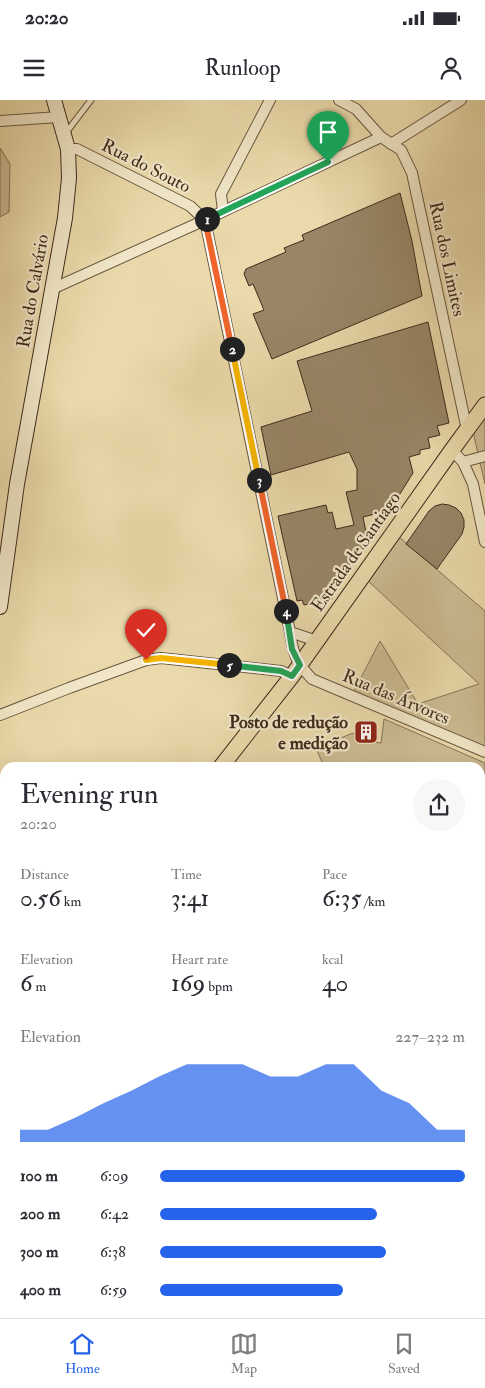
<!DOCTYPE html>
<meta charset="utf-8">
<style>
:root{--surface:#fff;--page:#f7f7f7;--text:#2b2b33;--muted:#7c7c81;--line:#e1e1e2;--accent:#2563eb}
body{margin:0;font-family:"IM FELL Double Pica",serif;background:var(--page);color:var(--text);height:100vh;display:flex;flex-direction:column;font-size:19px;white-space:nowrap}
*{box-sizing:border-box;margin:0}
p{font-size:16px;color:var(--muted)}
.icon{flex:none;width:28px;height:28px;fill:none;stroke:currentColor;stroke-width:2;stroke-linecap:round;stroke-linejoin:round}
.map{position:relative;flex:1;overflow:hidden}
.details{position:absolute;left:0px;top:662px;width:485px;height:556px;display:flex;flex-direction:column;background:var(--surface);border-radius:15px 15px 0 0;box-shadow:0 5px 20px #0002}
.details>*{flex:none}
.pin{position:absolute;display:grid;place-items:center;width:42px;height:42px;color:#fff;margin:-51px -21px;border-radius:50% 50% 50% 0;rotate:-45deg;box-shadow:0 0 5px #0007}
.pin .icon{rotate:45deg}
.km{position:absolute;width:25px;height:25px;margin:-12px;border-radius:50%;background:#222;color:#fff;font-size:14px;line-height:25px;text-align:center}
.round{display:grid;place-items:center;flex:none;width:52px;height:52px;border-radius:26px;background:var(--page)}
.head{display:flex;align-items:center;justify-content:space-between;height:85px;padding:0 20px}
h1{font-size:28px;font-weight:600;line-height:38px}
.stats{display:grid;grid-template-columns:repeat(3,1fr);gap:8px;height:85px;padding:5px 20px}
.stats div{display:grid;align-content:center}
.stats b{font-size:25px;font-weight:600}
.stats small{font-size:14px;font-weight:400}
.stats p{font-size:14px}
.chart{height:140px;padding:10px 20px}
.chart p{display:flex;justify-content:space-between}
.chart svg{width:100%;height:90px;margin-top:5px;fill:var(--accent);opacity:.7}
ul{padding:0 20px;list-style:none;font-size:16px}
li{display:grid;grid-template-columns:80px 60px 1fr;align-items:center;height:38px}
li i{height:12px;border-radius:6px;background:var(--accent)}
.status{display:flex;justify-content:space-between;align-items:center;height:35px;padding:0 25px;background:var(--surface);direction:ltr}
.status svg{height:14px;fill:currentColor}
header{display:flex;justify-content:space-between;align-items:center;height:65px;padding:0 20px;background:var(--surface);font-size:22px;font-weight:600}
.dock{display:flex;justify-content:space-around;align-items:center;height:70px;border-top:1px solid var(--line);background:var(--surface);font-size:14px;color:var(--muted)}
.dock a{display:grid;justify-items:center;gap:2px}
.dock .selected{color:var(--accent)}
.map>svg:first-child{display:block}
.green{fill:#cdbc93;stroke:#867458}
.building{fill:#988667;stroke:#3f2b1d}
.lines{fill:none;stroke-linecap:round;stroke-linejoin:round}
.lane-casing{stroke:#6a5740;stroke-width:7}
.street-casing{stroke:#6a5740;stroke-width:12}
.secondary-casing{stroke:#3f2b1d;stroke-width:16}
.primary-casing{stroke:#3f2b1d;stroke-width:17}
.path{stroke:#3f2b1d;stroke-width:2;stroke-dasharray:1 2.5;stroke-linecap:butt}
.lane{stroke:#f1e7c8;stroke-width:5}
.street{stroke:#f1e7c8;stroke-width:10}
.secondary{stroke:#f1e7c8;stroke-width:14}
.primary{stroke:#eadaab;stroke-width:15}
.rail{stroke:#3f2b1d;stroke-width:2.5;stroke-dasharray:9 9;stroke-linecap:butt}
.split-1-casing{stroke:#fff;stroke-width:10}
.split-2-casing{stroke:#fff;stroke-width:10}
.split-3-casing{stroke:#fff;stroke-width:10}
.split-4-casing{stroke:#fff;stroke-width:10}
.split-5-casing{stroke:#fff;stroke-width:10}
.split-6-casing{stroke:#fff;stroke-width:10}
.split-1{stroke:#22a559;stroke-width:6}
.split-2{stroke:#f0652b;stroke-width:6}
.split-3{stroke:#f5b400;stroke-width:6}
.split-4{stroke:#f0652b;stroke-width:6}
.split-5{stroke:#22a559;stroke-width:6}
.split-6{stroke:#f5b400;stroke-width:6}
.labels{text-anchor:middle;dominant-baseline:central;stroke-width:4.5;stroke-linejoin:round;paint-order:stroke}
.street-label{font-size:18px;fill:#3f2b1d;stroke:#f1e7c8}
.poi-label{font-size:18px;font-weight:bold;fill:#3f2b1d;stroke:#f1e7c8;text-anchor:end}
</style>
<div class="status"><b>20:20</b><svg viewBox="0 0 49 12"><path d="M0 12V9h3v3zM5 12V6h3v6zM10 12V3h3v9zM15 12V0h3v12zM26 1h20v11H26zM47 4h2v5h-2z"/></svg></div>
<header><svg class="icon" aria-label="menu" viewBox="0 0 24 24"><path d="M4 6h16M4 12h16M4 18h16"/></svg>Runloop<svg class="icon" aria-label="person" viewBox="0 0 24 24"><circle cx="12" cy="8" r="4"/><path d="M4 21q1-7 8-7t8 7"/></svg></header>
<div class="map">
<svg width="485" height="1218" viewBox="0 0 485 1218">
<rect width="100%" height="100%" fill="#eadaab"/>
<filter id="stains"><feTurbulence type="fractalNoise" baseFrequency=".004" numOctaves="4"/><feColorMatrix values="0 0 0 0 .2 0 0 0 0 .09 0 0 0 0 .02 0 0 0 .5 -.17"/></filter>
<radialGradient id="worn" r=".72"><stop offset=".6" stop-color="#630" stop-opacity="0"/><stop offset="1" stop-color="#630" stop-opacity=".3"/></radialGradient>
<g class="green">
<polygon points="0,48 10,64 9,112 0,117"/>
<polygon points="485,314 485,384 473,332"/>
<polygon points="398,436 485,511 485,648 353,593 380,541 418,604 479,584 367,480"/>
<polygon points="384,619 485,663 485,695 480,695 480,668 324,667 316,648 353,633 362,641 381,643"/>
<polygon points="480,708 485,708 485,993 480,995"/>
</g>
<g class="building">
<polygon points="400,93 412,141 422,196 272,259 253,214 264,210 253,184 249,186 244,174 246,169 286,152 284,148 304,140 302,135"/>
<polygon points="428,222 449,323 437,326 440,335 428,338 430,348 420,350 420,354 409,357 413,373 393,405 390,405 387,411 363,417 368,442 337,487 329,488 332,499 304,505 302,500 297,501 278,416 326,405 328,413 332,412 336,429 354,425 346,392 357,390 357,369 349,352 271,375 261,327 312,311 297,261"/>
<polygon points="442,404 449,405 456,408 461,413 464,420 464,427 462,434 437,469 406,444 429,411 435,406"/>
</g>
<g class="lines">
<g class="lane-casing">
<g id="lane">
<polyline points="65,34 91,0"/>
<polyline points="202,1218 209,1214"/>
</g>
</g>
<g class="street-casing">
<g id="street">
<polyline points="339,0 356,9 381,37 401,50 412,73 467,330"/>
<polyline points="0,21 59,17"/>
<polyline points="391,44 461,0"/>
<path d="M68,49H77L190,106L205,120L290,532C293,555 297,563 312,579L485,652"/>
<polyline points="223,111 221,94 270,0"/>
<polyline points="52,189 205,120 381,37"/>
<polyline points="452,350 463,362 473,384 485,442"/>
<polyline points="463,362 485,356"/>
<polyline points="290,532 317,541"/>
<polyline points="0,615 69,588 146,560 161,558 281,571 292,576"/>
<polyline points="480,1070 485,1068"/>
<polyline points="147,1214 148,1218"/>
<polyline points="434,1214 435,1218"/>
</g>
</g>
<g class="secondary-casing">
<g id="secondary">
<polyline points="0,507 17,384 65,118 69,78 68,49 54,0"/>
<polyline points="0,816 5,823"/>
</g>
</g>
<g class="primary-casing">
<g id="primary">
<polyline points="220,668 292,576 452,350 485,305"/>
<polyline points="0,941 5,935"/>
</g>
</g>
<polyline class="path" points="480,1085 485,1084"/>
<use href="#lane" class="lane"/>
<use href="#street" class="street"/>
<use href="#secondary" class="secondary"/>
<use href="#primary" class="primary"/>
<g class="rail">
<polyline points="480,1079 485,1077"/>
<polyline points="217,1218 225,1214"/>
</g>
</g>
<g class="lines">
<g class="split-1-casing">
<polyline id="split-1" points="207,119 328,62"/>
</g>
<g class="split-2-casing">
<polyline id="split-2" points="207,119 205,120 232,249"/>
</g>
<g class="split-3-casing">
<polyline id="split-3" points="232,249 259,380"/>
</g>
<g class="split-4-casing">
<polyline id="split-4" points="259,380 286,511"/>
</g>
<g class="split-5-casing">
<polyline id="split-5" points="229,565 281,571 292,576 300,565 292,549 286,511"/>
</g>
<g class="split-6-casing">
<polyline id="split-6" points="146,560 161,558 229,565"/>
</g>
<use href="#split-1" class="split-1"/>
<use href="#split-2" class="split-2"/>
<use href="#split-3" class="split-3"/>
<use href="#split-4" class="split-4"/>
<use href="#split-5" class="split-5"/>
<use href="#split-6" class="split-6"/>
</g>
<defs>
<g id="building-square" transform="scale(1.25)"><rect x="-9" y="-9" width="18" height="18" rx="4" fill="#8f2418" stroke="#f1e7c8"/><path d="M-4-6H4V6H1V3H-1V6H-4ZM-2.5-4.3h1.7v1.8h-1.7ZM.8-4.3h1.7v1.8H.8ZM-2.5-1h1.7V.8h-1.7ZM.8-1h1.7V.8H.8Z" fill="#fff"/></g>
</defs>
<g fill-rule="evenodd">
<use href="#building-square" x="366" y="632"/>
</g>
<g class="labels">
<g class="street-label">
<text transform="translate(146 66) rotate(27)">Rua do Souto</text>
<text transform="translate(447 159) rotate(78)">Rua dos Limites</text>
<text transform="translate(33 191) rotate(-80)">Rua do Calvário</text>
<text transform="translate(356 452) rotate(-55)">Estrada de Santiago</text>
<text transform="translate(396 597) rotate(23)">Rua das Árvores</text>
</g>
<g class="poi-label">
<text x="348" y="622">Posto de redução<tspan x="348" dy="21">e medição</tspan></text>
</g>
</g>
<rect width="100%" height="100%" filter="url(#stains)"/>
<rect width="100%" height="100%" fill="url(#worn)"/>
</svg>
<div class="pin" style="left:328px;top:62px;background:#1e9e55"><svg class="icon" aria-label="arrive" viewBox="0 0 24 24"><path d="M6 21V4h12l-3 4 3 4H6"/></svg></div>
<div class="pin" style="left:146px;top:560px;background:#d93025"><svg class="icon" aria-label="check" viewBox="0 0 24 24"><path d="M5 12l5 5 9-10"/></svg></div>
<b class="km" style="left:207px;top:119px">1</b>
<b class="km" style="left:232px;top:249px">2</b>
<b class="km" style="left:259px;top:380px">3</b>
<b class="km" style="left:286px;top:511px">4</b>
<b class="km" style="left:229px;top:565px">5</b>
<section class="details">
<div class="head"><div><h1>Evening run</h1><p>20:20</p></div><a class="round"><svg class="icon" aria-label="share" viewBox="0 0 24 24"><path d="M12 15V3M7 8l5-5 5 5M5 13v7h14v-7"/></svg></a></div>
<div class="stats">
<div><p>Distance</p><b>0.56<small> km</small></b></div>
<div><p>Time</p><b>3:41</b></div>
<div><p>Pace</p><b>6:35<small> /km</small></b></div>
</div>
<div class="stats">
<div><p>Elevation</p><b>6<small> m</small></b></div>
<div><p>Heart rate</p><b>169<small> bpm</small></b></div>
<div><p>kcal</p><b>40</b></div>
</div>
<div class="chart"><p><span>Elevation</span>227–232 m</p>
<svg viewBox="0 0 160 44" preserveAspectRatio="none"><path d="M0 44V38L10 38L20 32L30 25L40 19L50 12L60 6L70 6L80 6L90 12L100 12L110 6L120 6L130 19L140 25L150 38L160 38V44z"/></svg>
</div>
<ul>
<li><b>100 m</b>6:09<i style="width:100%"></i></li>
<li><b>200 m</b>6:42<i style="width:71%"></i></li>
<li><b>300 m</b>6:38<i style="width:74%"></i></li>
<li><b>400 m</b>6:59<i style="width:60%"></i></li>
</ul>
</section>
</div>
<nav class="dock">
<a class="selected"><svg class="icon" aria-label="home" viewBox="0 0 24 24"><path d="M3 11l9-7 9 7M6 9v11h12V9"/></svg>Home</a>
<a><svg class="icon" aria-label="map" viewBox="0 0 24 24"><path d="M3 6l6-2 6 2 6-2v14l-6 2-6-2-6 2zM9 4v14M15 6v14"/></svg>Map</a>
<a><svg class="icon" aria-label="saved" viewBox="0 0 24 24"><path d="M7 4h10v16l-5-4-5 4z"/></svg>Saved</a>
</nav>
